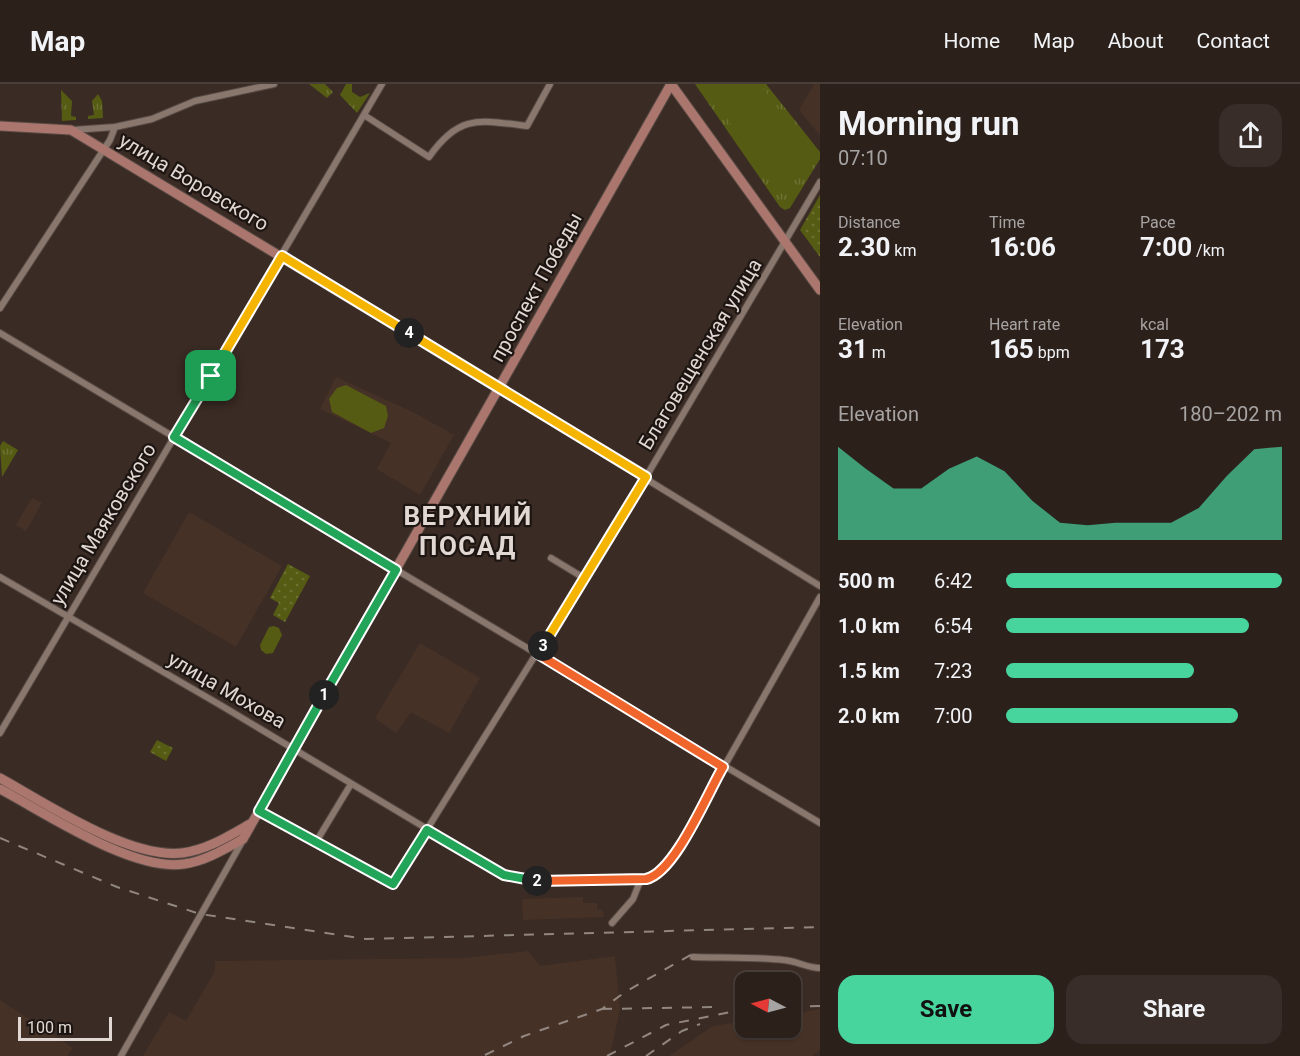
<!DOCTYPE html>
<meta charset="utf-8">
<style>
:root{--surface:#2c201b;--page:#382d28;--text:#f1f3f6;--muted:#a6a3a3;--line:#483e3a;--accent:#48d49d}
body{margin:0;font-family:Roboto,sans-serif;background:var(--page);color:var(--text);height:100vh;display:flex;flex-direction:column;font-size:22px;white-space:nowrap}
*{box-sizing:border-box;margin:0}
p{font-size:20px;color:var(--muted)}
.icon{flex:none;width:33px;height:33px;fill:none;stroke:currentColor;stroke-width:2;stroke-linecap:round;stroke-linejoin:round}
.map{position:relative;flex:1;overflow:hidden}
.side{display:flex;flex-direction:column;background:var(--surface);width:480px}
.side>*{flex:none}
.needle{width:39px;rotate:276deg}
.controls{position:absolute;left:735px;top:888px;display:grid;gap:12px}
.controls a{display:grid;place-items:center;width:66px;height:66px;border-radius:12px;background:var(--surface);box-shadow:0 2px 4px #0004,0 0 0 2px var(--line);font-size:30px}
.scale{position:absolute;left:18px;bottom:15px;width:94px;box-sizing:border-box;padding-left:6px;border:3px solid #e2d8d3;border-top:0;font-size:16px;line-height:21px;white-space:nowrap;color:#e2d8d3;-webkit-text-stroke:4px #1c1512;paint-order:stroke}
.pin{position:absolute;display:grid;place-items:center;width:51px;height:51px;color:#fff;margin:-26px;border-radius:12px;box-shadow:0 3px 9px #0006}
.km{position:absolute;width:30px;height:30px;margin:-15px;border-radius:50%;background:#222;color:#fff;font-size:16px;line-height:30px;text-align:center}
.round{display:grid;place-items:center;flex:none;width:63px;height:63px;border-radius:18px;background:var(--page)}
.head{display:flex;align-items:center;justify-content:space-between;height:102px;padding:0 18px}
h1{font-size:33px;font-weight:700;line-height:45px}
.metrics{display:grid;grid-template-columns:repeat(3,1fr);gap:9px;height:102px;padding:6px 18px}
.metrics div{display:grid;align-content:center}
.metrics b{font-size:26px;font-weight:700}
.metrics small{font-size:16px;font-weight:400}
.metrics p{font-size:16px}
.chart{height:168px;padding:12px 18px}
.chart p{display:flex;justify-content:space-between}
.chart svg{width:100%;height:108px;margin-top:6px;fill:var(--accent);opacity:.7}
.action{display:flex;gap:12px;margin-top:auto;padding:12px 18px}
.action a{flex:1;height:69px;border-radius:18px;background:var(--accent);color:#111;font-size:24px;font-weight:700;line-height:69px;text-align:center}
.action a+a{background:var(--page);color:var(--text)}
ul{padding:0 18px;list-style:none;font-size:20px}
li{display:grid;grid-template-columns:96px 72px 1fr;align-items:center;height:45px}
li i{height:15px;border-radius:8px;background:var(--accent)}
header{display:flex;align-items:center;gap:36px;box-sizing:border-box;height:84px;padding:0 30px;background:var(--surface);border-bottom:2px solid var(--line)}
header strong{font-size:28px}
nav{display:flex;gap:33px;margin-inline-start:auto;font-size:21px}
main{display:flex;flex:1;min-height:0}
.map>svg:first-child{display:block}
.built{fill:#463126}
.grass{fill:url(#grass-tufts)}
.park{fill:url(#park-dots)}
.garden{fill:#555b12}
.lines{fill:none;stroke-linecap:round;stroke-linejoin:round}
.street-casing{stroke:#574a44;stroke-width:8}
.secondary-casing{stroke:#574a44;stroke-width:11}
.street{stroke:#89776e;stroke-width:6}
.secondary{stroke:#ab766d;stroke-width:9}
.rail{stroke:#928680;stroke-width:2;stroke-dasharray:10 10;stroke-linecap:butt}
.split-1-casing{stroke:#fff;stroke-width:12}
.split-2-casing{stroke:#fff;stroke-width:12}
.split-3-casing{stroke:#fff;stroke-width:12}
.split-4-casing{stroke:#fff;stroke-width:12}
.split-5-casing{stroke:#fff;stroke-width:12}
.split-1{stroke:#22a559;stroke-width:8}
.split-2{stroke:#22a559;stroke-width:8}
.split-3{stroke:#f0652b;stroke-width:8}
.split-4{stroke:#f5b400;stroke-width:8}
.split-5{stroke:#f5b400;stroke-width:8}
.labels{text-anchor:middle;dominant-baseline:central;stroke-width:4.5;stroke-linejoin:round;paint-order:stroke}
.street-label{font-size:20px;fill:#e2d8d3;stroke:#1c1512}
.district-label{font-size:26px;font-weight:bold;letter-spacing:1.5px;fill:#e2d8d3;stroke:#1c1512}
</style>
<header>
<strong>Map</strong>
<nav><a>Home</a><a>Map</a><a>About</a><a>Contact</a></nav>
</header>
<main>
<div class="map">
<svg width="820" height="972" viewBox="0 0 820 972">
<defs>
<pattern id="grass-tufts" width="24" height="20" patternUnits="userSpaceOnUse" patternTransform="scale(1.5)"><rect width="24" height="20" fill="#555b12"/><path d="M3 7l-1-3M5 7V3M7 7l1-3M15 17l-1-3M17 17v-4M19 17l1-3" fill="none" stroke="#6d7234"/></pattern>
<pattern id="park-dots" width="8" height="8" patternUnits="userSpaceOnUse" patternTransform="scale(1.5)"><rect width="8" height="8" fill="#555b12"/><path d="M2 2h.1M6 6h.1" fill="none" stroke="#6d7234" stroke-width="1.8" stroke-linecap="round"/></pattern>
</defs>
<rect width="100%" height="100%" fill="#3a2b24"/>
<g class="built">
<polygon points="814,0 820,0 820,51 799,26"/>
<polygon points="336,293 413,328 454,351 420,411 377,385 391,359 320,325"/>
<polygon points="32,414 42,419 26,447 16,441"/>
<polygon points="189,428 282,482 236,563 143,509"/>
<polygon points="420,559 480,594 449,649 411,628 396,649 375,634"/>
<polygon points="583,813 583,819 597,819 597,826 603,826 604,833 523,836 522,815"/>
<polygon points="528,867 540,882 615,872 620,925 610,972 143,972 169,928 186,937 215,887 215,877 465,874"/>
<polygon points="0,916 73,964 67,972 0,972"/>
<polygon points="820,925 820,966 812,972 669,972 713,942 745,937 746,944 790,944 791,930"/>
</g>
<g class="grass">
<polygon points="309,0 325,0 333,8 327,14"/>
<polygon points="346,0 352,0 352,8 360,13 370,9 357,29 340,11"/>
<polygon points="695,0 766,0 820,68 820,75 790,124 785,126 780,123"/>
<polygon points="61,6 72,17 71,32 76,33 76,36 62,37"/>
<polygon points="98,10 102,17 103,34 88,35 88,32 94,31 92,17"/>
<polygon points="3,357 18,366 2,393 0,362"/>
</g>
<g class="park">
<polygon points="820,111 820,173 800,146"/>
<polygon points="288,480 310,492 285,538 273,531 279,519 270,514"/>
<polygon points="157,656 173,664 166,677 150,668"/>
</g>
<g class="garden">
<path d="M704,0H760L807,64C807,91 783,101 762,86Z"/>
<polygon points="346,301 386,322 388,332 384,344 371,349 332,328 329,315 337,304"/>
<polygon points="274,542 279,544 282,551 273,569 266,570 261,566 260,561 269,543"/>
</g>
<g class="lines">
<g class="street-casing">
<g id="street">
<path d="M364,31L429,73C459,30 479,36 527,42L550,0"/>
<polyline points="72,46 115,43 152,35 195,17 274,0"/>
<polyline points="0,224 110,56 115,43"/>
<polyline points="0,249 820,739"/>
<polyline points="500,305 820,502"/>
<polyline points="551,474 584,494"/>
<polyline points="0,493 222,622 504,791 535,797 641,795"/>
<polyline points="0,649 382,0"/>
<polyline points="259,727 393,800 640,403 820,98"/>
<polyline points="316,758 351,700"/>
<polyline points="612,839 633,815 641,795 656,792 677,766 820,513"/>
<path d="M693,873C723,874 754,873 784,876C797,877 807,884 820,884"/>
<polyline points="121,972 243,756"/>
</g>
</g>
<g class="secondary-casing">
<g id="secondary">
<polyline points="671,0 820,206"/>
<polyline points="0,42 71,46 500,305"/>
<path d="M0,694C47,720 129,775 182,769C207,766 229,752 250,740"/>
<path d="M0,705C47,730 133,788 184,780C205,777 225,765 243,755L671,0"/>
</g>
</g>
<use href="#street" class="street"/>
<use href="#secondary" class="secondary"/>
<g class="rail">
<polyline points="0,754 117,803 200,830 366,855 820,843"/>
<polyline points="790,923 820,922"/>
<polyline points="602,925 713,923"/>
<polyline points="485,971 524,952 602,925 625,908 694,869"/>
<polyline points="607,972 666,941 746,925"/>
<polyline points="646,972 682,947 700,940"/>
</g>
</g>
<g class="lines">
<g class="split-1-casing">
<polyline id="split-1" points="211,292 174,353 396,486 324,611"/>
</g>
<g class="split-2-casing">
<polyline id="split-2" points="324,611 259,727 393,800 427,746 504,791 537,797"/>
</g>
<g class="split-3-casing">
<path id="split-3" d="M537,797L646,795C675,789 708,708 723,683L538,570L543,562"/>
</g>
<g class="split-4-casing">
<polyline id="split-4" points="409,249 646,393 543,562"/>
</g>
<g class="split-5-casing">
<polyline id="split-5" points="211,292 282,172 409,249"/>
</g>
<use href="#split-1" class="split-1"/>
<use href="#split-2" class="split-2"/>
<use href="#split-3" class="split-3"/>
<use href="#split-4" class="split-4"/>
<use href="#split-5" class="split-5"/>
</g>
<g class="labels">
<g class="street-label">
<text transform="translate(194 98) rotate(31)">улица Воровского</text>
<text transform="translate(536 203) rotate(-61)">проспект Победы</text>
<text transform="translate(700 270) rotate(-59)">Благовещенская улица</text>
<text transform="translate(103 440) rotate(-59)">улица Маяковского</text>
<text transform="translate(227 606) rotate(30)">улица Мохова</text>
</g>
<g class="district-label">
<text x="468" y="432">ВЕРХНИЙ<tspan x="468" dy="30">ПОСАД</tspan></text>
</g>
</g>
</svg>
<div class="controls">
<a><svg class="needle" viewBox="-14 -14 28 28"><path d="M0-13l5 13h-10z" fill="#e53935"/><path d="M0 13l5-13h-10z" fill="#a6a3a3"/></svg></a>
</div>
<div class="scale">100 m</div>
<div class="pin" style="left:211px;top:292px;background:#1e9e55"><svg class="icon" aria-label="arrive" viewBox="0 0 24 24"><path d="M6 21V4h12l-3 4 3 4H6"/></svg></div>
<b class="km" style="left:324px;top:611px">1</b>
<b class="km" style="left:537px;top:797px">2</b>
<b class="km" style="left:543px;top:562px">3</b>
<b class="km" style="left:409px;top:249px">4</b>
</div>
<section class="side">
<div class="head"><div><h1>Morning run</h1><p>07:10</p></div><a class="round"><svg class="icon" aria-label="share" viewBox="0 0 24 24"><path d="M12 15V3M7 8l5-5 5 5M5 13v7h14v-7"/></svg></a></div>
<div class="metrics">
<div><p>Distance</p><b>2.30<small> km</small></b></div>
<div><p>Time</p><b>16:06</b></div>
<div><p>Pace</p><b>7:00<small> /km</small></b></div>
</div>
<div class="metrics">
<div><p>Elevation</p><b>31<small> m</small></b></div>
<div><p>Heart rate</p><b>165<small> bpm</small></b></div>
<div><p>kcal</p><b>173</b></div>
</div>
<div class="chart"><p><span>Elevation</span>180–202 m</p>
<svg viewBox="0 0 160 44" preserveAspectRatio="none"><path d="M0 44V6L10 15L20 23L30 23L40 15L50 10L60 16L70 28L80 37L90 38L100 37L110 37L120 37L130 31L140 18L150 7L160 6V44z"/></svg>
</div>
<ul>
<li><b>500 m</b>6:42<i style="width:100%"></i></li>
<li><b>1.0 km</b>6:54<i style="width:88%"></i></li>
<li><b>1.5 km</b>7:23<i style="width:68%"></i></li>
<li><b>2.0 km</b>7:00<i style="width:84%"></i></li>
</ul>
<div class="action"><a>Save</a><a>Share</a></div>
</section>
</main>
